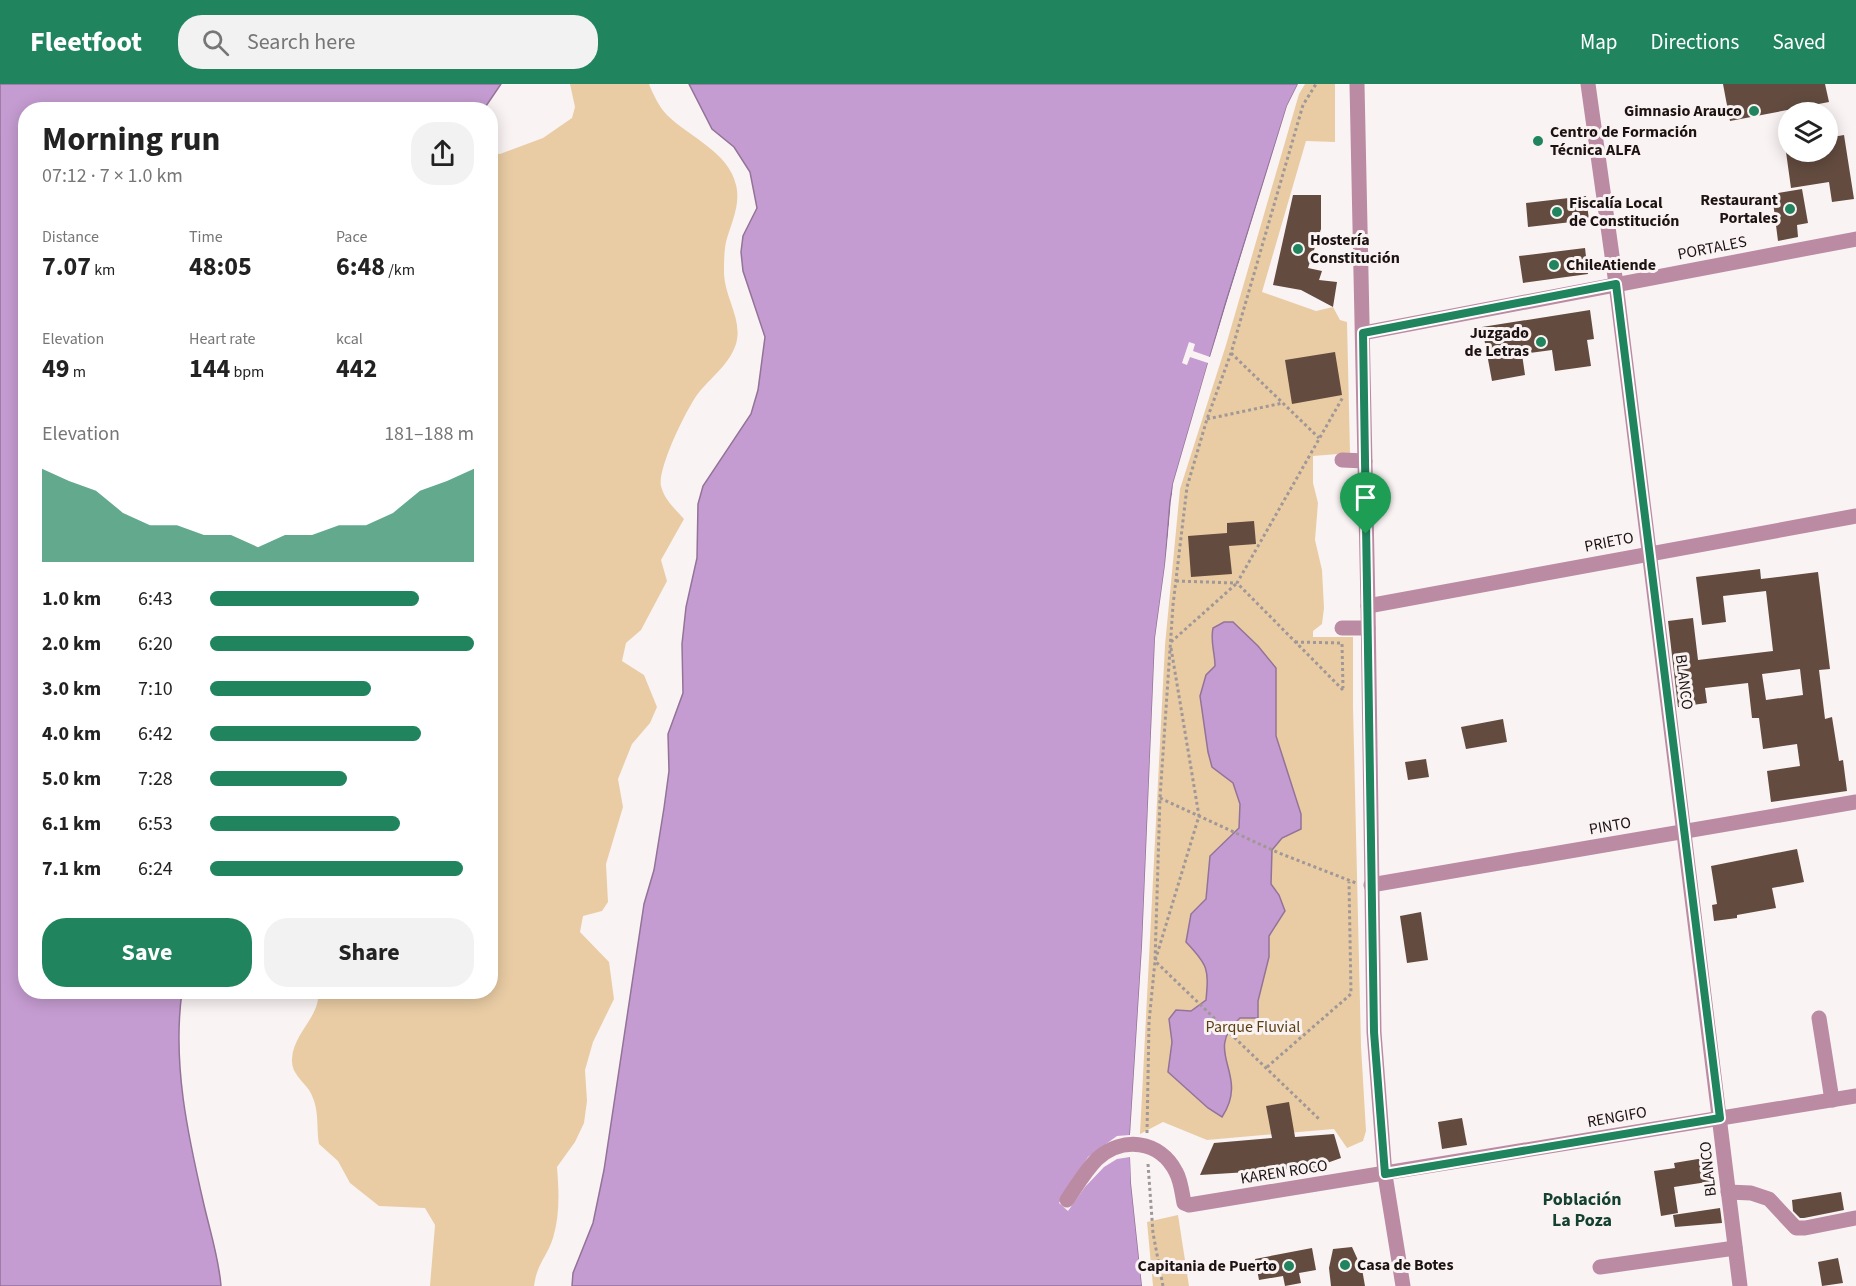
<!DOCTYPE html>
<meta charset="utf-8">
<style>
:root{--surface:#fff;--page:#f2f2f2;--text:#222;--muted:#767676;--accent:#20855f}
body{margin:0;font-family:"Source Sans 3",sans-serif;background:var(--page);color:var(--text);height:100vh;display:flex;flex-direction:column;font-size:22px;white-space:nowrap}
*{box-sizing:border-box;margin:0}
p{font-size:20px;color:var(--muted)}
.icon{flex:none;width:33px;height:33px;fill:none;stroke:currentColor;stroke-width:2;stroke-linecap:round;stroke-linejoin:round}
.map{position:relative;flex:1;overflow:hidden}
.side{position:absolute;left:18px;top:18px;width:480px;height:897px;display:flex;flex-direction:column;background:var(--surface);border-radius:24px;box-shadow:0 3px 15px #0003}
.side>*{flex:none}
.fabs{position:absolute;left:1778px;top:18px;display:grid;gap:12px}
.fabs a{display:grid;place-items:center;width:60px;height:60px;border-radius:50%;background:var(--surface);box-shadow:0 3px 15px #0003;font-size:30px}
.pin{position:absolute;display:grid;place-items:center;width:51px;height:51px;color:#fff;margin:-62px -26px;border-radius:50% 50% 50% 0;rotate:-45deg;box-shadow:0 0 6px #0007}
.pin .icon{rotate:45deg}
.round{display:grid;place-items:center;flex:none;width:63px;height:63px;border-radius:24px;background:var(--page)}
.head{display:flex;align-items:center;justify-content:space-between;height:102px;padding:0 24px}
h1{font-size:33px;font-weight:700;line-height:45px}
.metrics{display:grid;grid-template-columns:repeat(3,1fr);gap:9px;height:102px;padding:6px 24px}
.metrics div{display:grid;align-content:center}
.metrics b{font-size:26px;font-weight:700}
.metrics small{font-size:16px;font-weight:400}
.metrics p{font-size:16px}
.chart{height:168px;padding:12px 24px}
.chart p{display:flex;justify-content:space-between}
.chart svg{width:100%;height:108px;margin-top:6px;fill:var(--accent);opacity:.7}
.action{display:flex;gap:12px;margin-top:auto;padding:12px 24px}
.action a{flex:1;height:69px;border-radius:24px;background:var(--accent);color:#fff;font-size:24px;font-weight:700;line-height:69px;text-align:center}
.action a+a{background:var(--page);color:var(--text)}
ul{padding:0 24px;list-style:none;font-size:20px}
li{display:grid;grid-template-columns:96px 72px 1fr;align-items:center;height:45px}
li i{height:15px;border-radius:8px;background:var(--accent)}
header{display:flex;align-items:center;gap:36px;box-sizing:border-box;height:84px;padding:0 30px;background:var(--accent);color:#fff}
header strong{font-size:28px}
nav{display:flex;gap:33px;margin-inline-start:auto;font-size:21px}
.search{width:420px;height:54px;background:var(--page);display:flex;align-items:center;gap:15px;box-sizing:border-box;padding:0 21px;border-radius:24px;color:var(--muted);font-size:22px}
.map>svg:first-child{display:block}
.green{fill:#e9cca4}
.water{fill:#c59cd1;stroke:#937398;stroke-width:1.5}
.pier{fill:#faf3f3}
.building{fill:#634b3f;fill-rule:evenodd}
.lines{fill:none;stroke-linecap:round;stroke-linejoin:round}
.path{stroke:#a09797;stroke-width:3;stroke-dasharray:3 3;stroke-linecap:butt}
.minor{stroke:#bb8ba3;stroke-width:15}
.route-casing{stroke:#fff;stroke-width:12}
.route{stroke:#20855f;stroke-width:8}
.poi-dot{fill:#20855f;stroke:#faf3f3;stroke-width:2}
.labels{text-anchor:middle;dominant-baseline:central;stroke-width:6;stroke-linejoin:round;paint-order:stroke}
.poi-label{font-size:16px;font-weight:bold;fill:#1e1313;stroke:#faf3f3;text-anchor:start}
.street-label{font-size:16px;fill:#1e1313;stroke:#faf3f3}
.park-label{font-size:16px;fill:#5a3e11;stroke:#faf3f3}
.neighbourhood-label{font-size:18px;font-weight:bold;fill:#154230;stroke:#faf3f3}
</style>
<header>
<strong>Fleetfoot</strong>
<div class="search"><svg class="icon" aria-label="search" viewBox="0 0 24 24"><circle cx="10" cy="10" r="6"/><path d="M15 15l6 6"/></svg>Search here</div>
<nav><a>Map</a><a>Directions</a><a>Saved</a></nav>
</header>
<div class="map">
<svg width="1856" height="1202" viewBox="0 0 1856 1202">
<rect width="100%" height="100%" fill="#faf3f3"/>
<g class="green">
<path d="M570,0H649C653,10 659,23 667,31C689,53 729,68 736,101C741,121 731,139 726,158C724,167 724,180 724,190C725,214 743,236 736,260C730,279 713,292 700,307C688,321 657,385 661,402C664,415 675,425 684,435L661,476L667,497L641,546L626,559L622,577L644,591L657,623L650,639L632,660L618,695L623,723L606,780L608,818L602,827L583,832L580,848L609,878L614,915L593,958L585,986L587,1017L584,1039L575,1058L557,1083C559,1107 560,1131 553,1154C547,1173 537,1179 534,1202H430L435,1141L425,1124L379,1122L350,1099L338,1077L319,1060C316,1040 320,1024 309,1006C302,996 291,989 292,975C293,949 321,932 318,908H490L491,69L500,70L543,54L572,34L575,23Z"/>
<polygon points="1305,0 1335,0 1335,58 1306,57 1262,208 1316,227 1333,223 1340,236 1347,238 1350,369 1313,372 1313,399 1318,419 1315,456 1322,486 1324,524 1322,540 1313,547 1313,553 1353,553 1353,622 1361,962 1366,1047 1363,1057 1347,1064 1334,1045 1207,1056 1163,1038 1140,1050 1165,561 1180,405 1226,261 1299,10"/>
<polygon points="1178,1131 1189,1202 1153,1202 1147,1138"/>
</g>
<g class="water">
<path d="M0,0H501L484,25L26,26V908H182C172,979 188,1052 204,1121C210,1147 219,1175 221,1202H0Z"/>
<polygon points="689,0 1298,0 1287,22 1225,221 1173,400 1170,418 1165,481 1155,554 1142,862 1130,1051 1131,1099 1142,1202 572,1202 573,1189 593,1139 604,1086 644,820 654,786 664,724 669,687 668,650 683,609 682,560 686,523 697,474 698,420 703,402 751,330 758,306 765,253 743,187 741,168 743,152 757,124 750,88 734,63 712,45"/>
<path d="M1224,538H1233L1258,562L1276,584V652L1301,730V745L1282,754L1272,766L1271,800L1279,811L1285,827L1269,852V873L1258,917V934H1240C1201,969 1251,989 1222,1033L1208,1024L1168,988L1172,958L1169,935L1176,926L1191,927L1206,916C1209,885 1208,881 1186,858L1191,830L1206,815L1210,772L1239,744L1240,720L1233,699L1212,683L1208,668L1200,612L1206,591L1215,582C1215,568 1210,558 1213,544Z"/>
</g>
<polygon class="pier" points="1298,0 1301,0 1290,23 1227,221 1176,400 1168,482 1158,554 1145,862 1133,1051 1134,1099 1145,1202 1142,1202 1131,1099 1130,1073 1117,1075 1104,1083 1085,1103 1068,1127 1059,1119 1088,1073 1117,1052 1130,1051 1142,862 1155,554 1165,481 1173,400 1208,279 1190,273 1187,281 1182,279 1189,258 1195,260 1193,267 1210,273 1287,22"/>
<g class="building">
<polygon points="1723,0 1825,0 1829,18 1730,37"/>
<polygon points="1844,51 1854,115 1832,118 1829,98 1791,104 1786,68 1827,68 1827,54"/>
<polygon points="1802,105 1808,139 1797,141 1798,153 1778,157 1772,110"/>
<polygon points="1293,111 1321,111 1321,145 1308,184 1322,187 1319,196 1337,198 1333,223 1301,206 1273,201"/>
<polygon points="1586,112 1589,136 1528,143 1526,119"/>
<polygon points="1585,164 1588,190 1523,199 1519,172"/>
<polygon points="1590,226 1594,255 1587,256 1591,282 1555,287 1552,266 1522,270 1525,291 1492,297 1482,243"/>
<polygon points="1335,268 1342,311 1292,320 1285,276"/>
<polygon points="1254,437 1256,460 1229,462 1232,490 1191,493 1188,452 1227,449 1227,439"/>
<path d="M1760,485L1761,495L1818,488L1830,585L1819,586L1825,635L1832,633L1839,677L1843,676L1847,707L1771,718L1767,687L1800,682L1797,660L1763,665L1759,634H1752L1748,599L1705,604L1707,619L1678,623L1668,537L1693,534L1698,576L1773,567L1766,507L1723,512L1726,538L1702,541L1696,493ZM1800,585L1803,611L1766,616L1762,590Z"/>
<polygon points="1503,635 1507,658 1466,665 1461,643"/>
<polygon points="1426,675 1429,693 1408,696 1405,678"/>
<polygon points="1797,765 1804,798 1772,804 1776,824 1737,831 1737,834 1714,837 1712,821 1717,820 1711,782"/>
<polygon points="1421,828 1428,876 1407,879 1400,832"/>
<polygon points="1289,1018 1295,1053 1334,1050 1341,1074 1313,1084 1200,1091 1214,1059 1272,1054 1266,1022"/>
<polygon points="1462,1034 1467,1061 1442,1065 1438,1038"/>
<polygon points="1710,1073 1714,1097 1674,1103 1678,1129 1661,1132 1654,1087 1675,1084 1674,1079"/>
<polygon points="1841,1108 1844,1126 1804,1134 1800,1134 1793,1127 1792,1116"/>
<polygon points="1720,1124 1722,1139 1675,1143 1673,1131"/>
<polygon points="1352,1163 1362,1185 1365,1202 1331,1202 1329,1184 1333,1165"/>
<polygon points="1312,1164 1316,1186 1299,1189 1301,1199 1285,1202 1283,1192 1259,1196 1255,1175"/>
<polygon points="1838,1174 1843,1199 1822,1202 1818,1178"/>
</g>
<g class="lines">
<g class="path">
<polyline points="1231,269 1319,354"/>
<polyline points="1207,335 1283,319"/>
<polyline points="1176,497 1235,499"/>
<polyline points="1171,558 1237,499"/>
<polyline points="1295,558 1342,559 1343,604"/>
<polyline points="1171,564 1199,732 1155,877 1319,1035"/>
<polyline points="1343,606 1237,499 1343,313"/>
<polyline points="1160,714 1279,769 1356,799"/>
<polyline points="1267,983 1351,910 1349,798"/>
<polyline points="1147,1049 1149,938 1155,877 1160,714 1173,521 1187,403 1207,335 1231,269 1303,21 1316,0"/>
<polyline points="1148,1080 1153,1149 1163,1202"/>
</g>
<g class="minor">
<polyline points="1357,0 1368,522 1374,948 1385,1091 1403,1202"/>
<polyline points="1588,0 1616,200 1740,1202"/>
<polyline points="1363,249 1856,155"/>
<polyline points="1342,376 1365,377"/>
<polyline points="1368,522 1856,432"/>
<polyline points="1342,544 1368,544"/>
<polyline points="1371,801 1856,718"/>
<polyline points="1819,934 1832,1016"/>
<polyline points="1728,1108 1751,1109 1769,1115 1796,1144 1805,1144 1855,1134"/>
<path d="M1067,1116C1076,1103 1085,1087 1097,1075C1122,1052 1160,1056 1176,1088C1181,1097 1182,1109 1184,1119L1189,1121L1856,1012"/>
<polyline points="1600,1183 1735,1164"/>
</g>
</g>
<g class="lines">
<g class="route-casing">
<polygon id="route" points="1616,200 1720,1034 1385,1090 1374,948 1363,249"/>
</g>
<use href="#route" class="route"/>
</g>
<g class="poi-dot">
<circle cx="1754" cy="27" r="6"/>
<circle cx="1538" cy="57" r="6"/>
<circle cx="1790" cy="125" r="6"/>
<circle cx="1557" cy="128" r="6"/>
<circle cx="1298" cy="165" r="6"/>
<circle cx="1554" cy="181" r="6"/>
<circle cx="1541" cy="258" r="6"/>
<circle cx="1345" cy="1181" r="6"/>
<circle cx="1289" cy="1182" r="6"/>
</g>
<g class="labels">
<g class="poi-label">
<text x="1742" y="27" text-anchor="end">Gimnasio Arauco</text>
<text x="1550" y="48">Centro de Formación<tspan x="1550" dy="18">Técnica ALFA</tspan></text>
<text x="1778" y="116" text-anchor="end">Restaurant<tspan x="1778" dy="18">Portales</tspan></text>
<text x="1569" y="119">Fiscalía Local<tspan x="1569" dy="18">de Constitución</tspan></text>
<text x="1310" y="156">Hostería<tspan x="1310" dy="18">Constitución</tspan></text>
<text x="1566" y="181">ChileAtiende</text>
<text x="1529" y="249" text-anchor="end">Juzgado<tspan x="1529" dy="18">de Letras</tspan></text>
<text x="1357" y="1181">Casa de Botes</text>
<text x="1277" y="1182" text-anchor="end">Capitania de Puerto</text>
</g>
<g class="street-label">
<text transform="translate(1712 164) rotate(-11)">PORTALES</text>
<text transform="translate(1609 458) rotate(-11)">PRIETO</text>
<text transform="translate(1684 598) rotate(83)">BLANCO</text>
<text transform="translate(1610 742) rotate(-10)">PINTO</text>
<text transform="translate(1617 1033) rotate(-10)">RENGIFO</text>
<text transform="translate(1708 1085) rotate(-96)">BLANCO</text>
<text transform="translate(1284 1088) rotate(-9)">KAREN ROCO</text>
</g>
<g class="park-label">
<text x="1253" y="943">Parque Fluvial</text>
</g>
<g class="neighbourhood-label">
<text x="1582" y="1115">Población<tspan x="1582" dy="21">La Poza</tspan></text>
</g>
</g>
</svg>
<div class="fabs">
<a><svg class="icon" aria-label="layers" viewBox="0 0 24 24"><path d="M12 4l9 5-9 5-9-5zM3 14l9 5 9-5"/></svg></a>
</div>
<div class="pin" style="left:1366px;top:450px;background:#1e9e55"><svg class="icon" aria-label="arrive" viewBox="0 0 24 24"><path d="M6 21V4h12l-3 4 3 4H6"/></svg></div>
<section class="side">
<div class="head"><div><h1>Morning run</h1><p>07:12 · 7 × 1.0 km</p></div><a class="round"><svg class="icon" aria-label="share" viewBox="0 0 24 24"><path d="M12 15V3M7 8l5-5 5 5M5 13v7h14v-7"/></svg></a></div>
<div class="metrics">
<div><p>Distance</p><b>7.07<small> km</small></b></div>
<div><p>Time</p><b>48:05</b></div>
<div><p>Pace</p><b>6:48<small> /km</small></b></div>
</div>
<div class="metrics">
<div><p>Elevation</p><b>49<small> m</small></b></div>
<div><p>Heart rate</p><b>144<small> bpm</small></b></div>
<div><p>kcal</p><b>442</b></div>
</div>
<div class="chart"><p><span>Elevation</span>181–188 m</p>
<svg viewBox="0 0 160 44" preserveAspectRatio="none"><path d="M0 44V6L10 11L20 15L30 24L40 29L50 29L60 33L70 33L80 38L90 33L100 33L110 29L120 29L130 24L140 15L150 11L160 6V44z"/></svg>
</div>
<ul>
<li><b>1.0 km</b>6:43<i style="width:79%"></i></li>
<li><b>2.0 km</b>6:20<i style="width:100%"></i></li>
<li><b>3.0 km</b>7:10<i style="width:61%"></i></li>
<li><b>4.0 km</b>6:42<i style="width:80%"></i></li>
<li><b>5.0 km</b>7:28<i style="width:52%"></i></li>
<li><b>6.1 km</b>6:53<i style="width:72%"></i></li>
<li><b>7.1 km</b>6:24<i style="width:96%"></i></li>
</ul>
<div class="action"><a>Save</a><a>Share</a></div>
</section>
</div>
